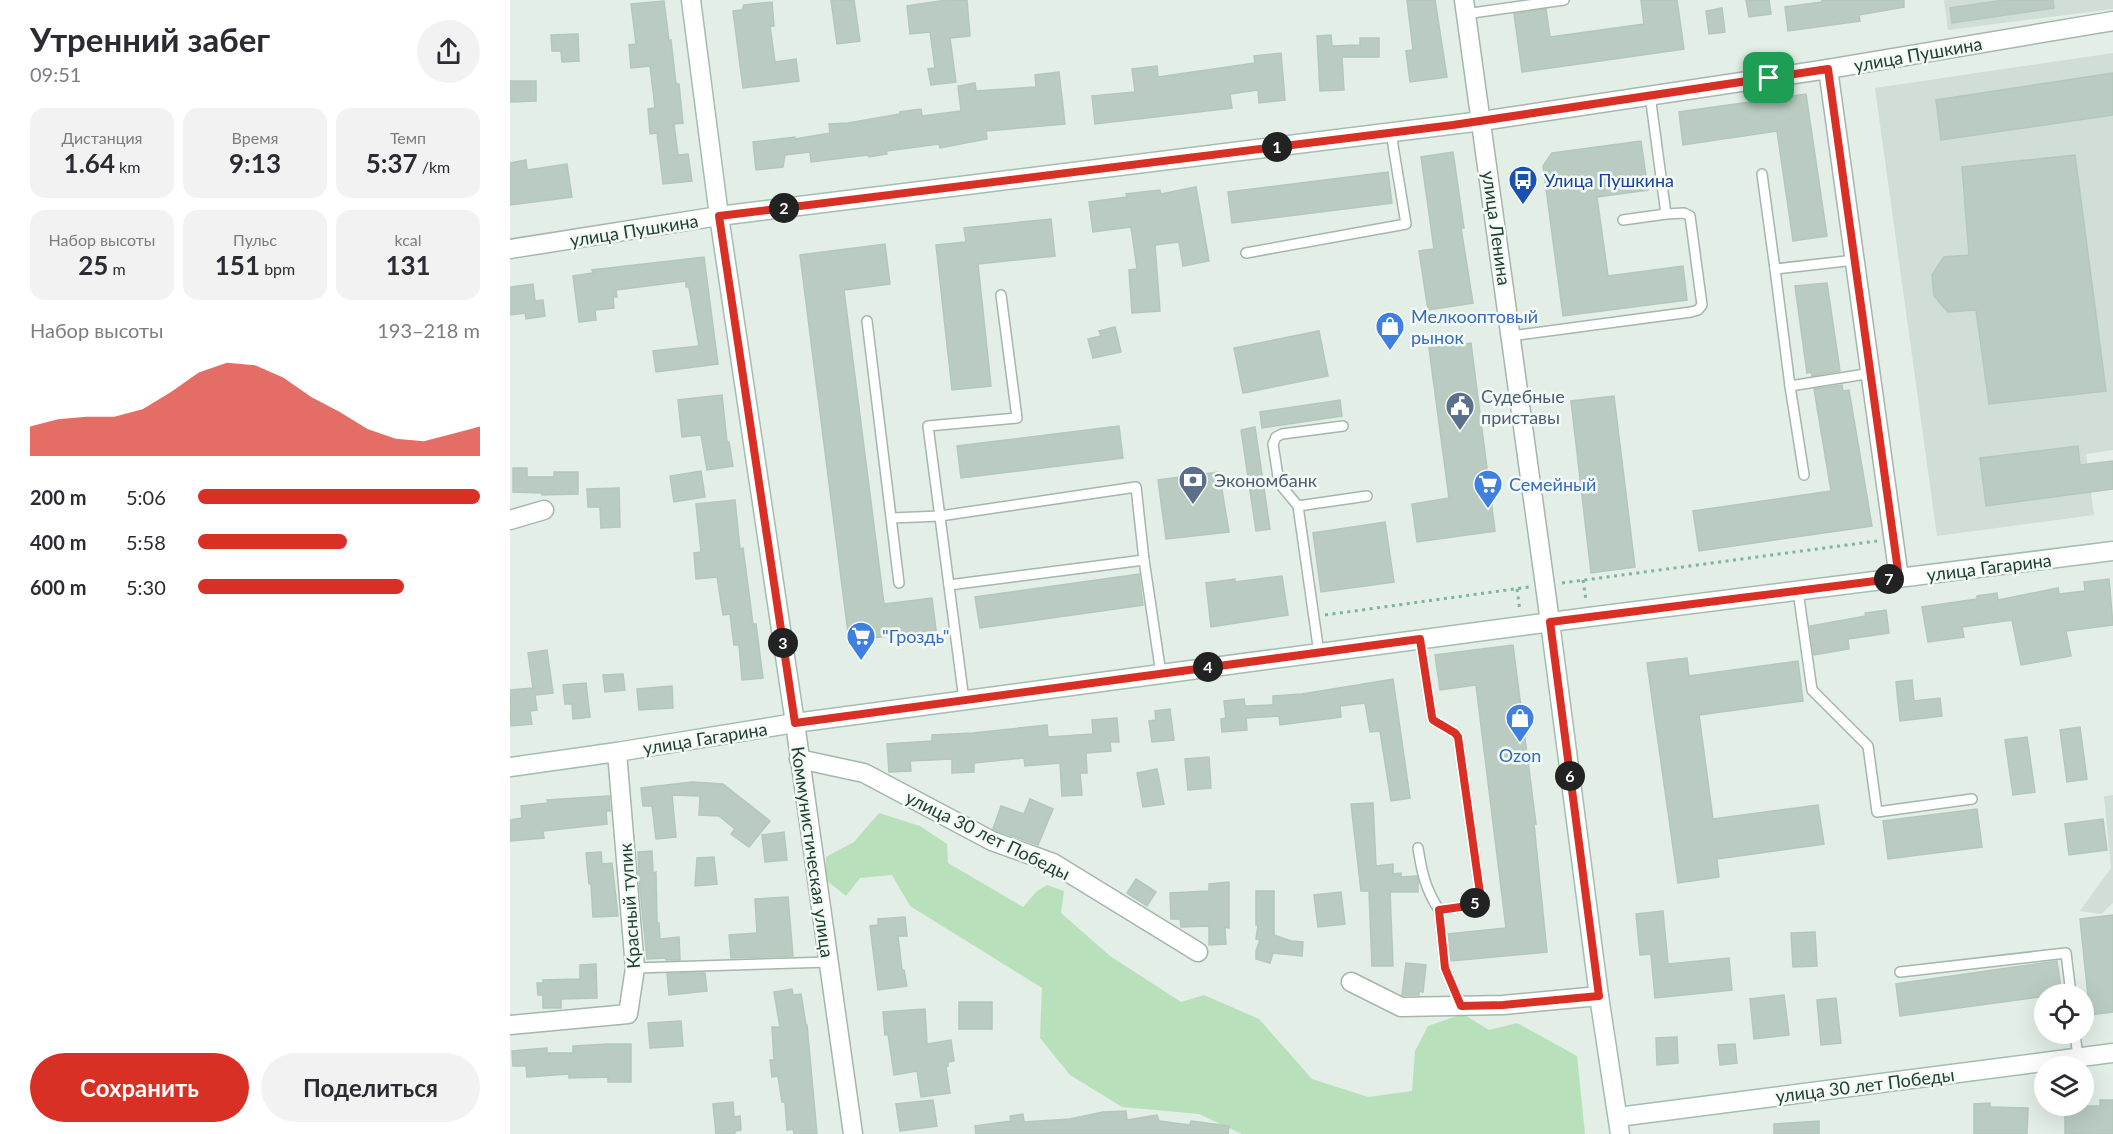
<!DOCTYPE html>
<html lang="ru">
<meta charset="utf-8">
<style>
:root{--surface:#fff;--page:#f2f2f3;--text:#2b2b33;--muted:#7c7c81;--accent:#d93025}
body{margin:0;font-family:Lato,sans-serif;background:var(--page);color:var(--text);height:100vh;display:flex;flex-direction:column;font-size:22px;white-space:nowrap}
*{box-sizing:border-box;margin:0}
p{font-size:20px;color:var(--muted)}
.icon{flex:none;width:33px;height:33px;fill:none;stroke:currentColor;stroke-width:2;stroke-linecap:round;stroke-linejoin:round}
.map{position:relative;flex:1;overflow:hidden}
.drawer{display:flex;flex-direction:column;background:var(--surface);width:510px}
.drawer>*{flex:none}
.controls{position:absolute;left:1524px;top:984px;display:grid;gap:12px}
.controls a{display:grid;place-items:center;width:60px;height:60px;border-radius:50%;background:var(--surface);box-shadow:0 6px 24px #0002;font-size:30px}
.pin{position:absolute;display:grid;place-items:center;width:51px;height:51px;color:#fff;margin:-26px;border-radius:12px;box-shadow:0 3px 9px #0006}
.km{position:absolute;width:30px;height:30px;margin:-15px;border-radius:50%;background:#222;color:#fff;font-size:16px;line-height:30px;text-align:center}
.round{display:grid;place-items:center;flex:none;width:63px;height:63px;border-radius:32px;background:var(--page)}
.overview{display:flex;align-items:center;justify-content:space-between;height:102px;padding:0 30px}
h1{font-size:33px;font-weight:700;line-height:45px}
.stats{display:grid;grid-template-columns:repeat(3,1fr);gap:9px;height:102px;padding:6px 30px}
.stats div{display:grid;align-content:center;border-radius:15px;background:var(--page);text-align:center}
.stats b{font-size:26px;font-weight:700}
.stats small{font-size:16px;font-weight:400}
.stats p{font-size:16px}
.chart{height:168px;padding:12px 30px}
.chart p{display:flex;justify-content:space-between}
.chart svg{width:100%;height:108px;margin-top:6px;fill:var(--accent);opacity:.7}
.primary-button{display:flex;gap:12px;margin-top:auto;padding:12px 30px}
.primary-button a{flex:1;height:69px;border-radius:36px;background:var(--accent);color:#fff;font-size:24px;font-weight:700;line-height:69px;text-align:center}
.primary-button a+a{background:var(--page);color:var(--text)}
ul{padding:0 30px;list-style:none;font-size:20px}
li{display:grid;grid-template-columns:96px 72px 1fr;align-items:center;height:45px}
li i{height:15px;border-radius:8px;background:var(--accent)}
main{display:flex;flex:1;min-height:0}
.map>svg:first-child{display:block}
.built{fill:#d0ded5}
.green{fill:#b8e1bb}
.building{fill:#baccc1;stroke:#b3c8bb;stroke-width:1.5}
.lines{fill:none;stroke-linecap:round;stroke-linejoin:round}
.lane-casing{stroke:#a4b7ac;stroke-width:12}
.street-casing{stroke:#a4b7ac;stroke-width:21}
.secondary-casing{stroke:#a2beaf;stroke-width:21}
.path{stroke:#7fb599;stroke-width:3;stroke-dasharray:3 4.5;stroke-linecap:butt}
.lane{stroke:#fff;stroke-width:9}
.street{stroke:#fff;stroke-width:18}
.secondary{stroke:#fff;stroke-width:18}
.route-casing{stroke:#fff;stroke-width:12}
.route{stroke:#d93025;stroke-width:8}
.labels{text-anchor:middle;dominant-baseline:central;stroke-width:5;stroke-linejoin:round;paint-order:stroke}
.street-label{font-size:18px;fill:#204131;stroke:#f3faf5}
.transit-label{font-size:18px;fill:#164399;stroke:#f3faf5;text-anchor:start}
.shop-label{font-size:18px;fill:#366cbe;stroke:#f3faf5;text-anchor:start}
.service-label{font-size:18px;fill:#4e5e75;stroke:#f3faf5;text-anchor:start}
</style>
<main>
<section class="drawer">
<div class="overview"><div><h1>Утренний забег</h1><p>09:51</p></div><a class="round"><svg class="icon" aria-label="share" viewBox="0 0 24 24"><path d="M12 15V3M7 8l5-5 5 5M5 13v7h14v-7"/></svg></a></div>
<div class="stats">
<div><p>Дистанция</p><b>1.64<small> km</small></b></div>
<div><p>Время</p><b>9:13</b></div>
<div><p>Темп</p><b>5:37<small> /km</small></b></div>
</div>
<div class="stats">
<div><p>Набор высоты</p><b>25<small> m</small></b></div>
<div><p>Пульс</p><b>151<small> bpm</small></b></div>
<div><p>kcal</p><b>131</b></div>
</div>
<div class="chart"><p><span>Набор высоты</span>193–218 m</p>
<svg viewBox="0 0 160 44" preserveAspectRatio="none"><path d="M0 44V32L10 29L20 28L30 28L40 25L50 18L60 10L70 6L80 7L90 12L100 20L110 26L120 33L130 37L140 38L150 35L160 32V44z"/></svg>
</div>
<ul>
<li><b>200 m</b>5:06<i style="width:100%"></i></li>
<li><b>400 m</b>5:58<i style="width:53%"></i></li>
<li><b>600 m</b>5:30<i style="width:73%"></i></li>
</ul>
<div class="primary-button"><a>Сохранить</a><a>Поделиться</a></div>
</section>
<div class="map">
<svg width="1603" height="1134" viewBox="0 0 1603 1134">
<rect width="100%" height="100%" fill="#e2eee6"/>
<g class="built">
<polygon points="1434,0 1603,0 1603,9 1438,30"/>
<polygon points="1603,53 1603,450 1576,454 1584,515 1427,536 1365,88"/>
<polygon points="1603,795 1603,903 1591,914 1570,911 1601,868 1594,796"/>
</g>
<polygon class="green" points="369,813 410,826 437,844 438,863 513,907 527,891 537,885 554,891 551,913 600,956 671,1002 694,995 749,1019 802,1079 858,1097 902,1091 905,1051 918,1026 953,1014 979,1030 1007,1023 1067,1056 1075,1134 732,1134 689,1114 612,1107 560,1075 530,1038 532,988 400,906 382,875 350,878 336,896 316,880 316,857 344,842"/>
<g class="building">
<polygon points="321,0 344,0 350,41 327,44"/>
<polygon points="437,0 457,0 460,36 440,38 446,82 421,85 418,69 425,68 420,32 400,34 397,6"/>
<polygon points="897,0 925,0 937,77 900,82 896,51 903,50"/>
<polygon points="1131,0 1167,0 1174,49 1012,72 1004,14 1036,9 1040,37 1134,24"/>
<polygon points="1236,0 1259,0 1261,14 1239,17"/>
<polygon points="1312,0 1394,0 1394,7 1349,15 1350,21 1278,31 1275,7 1312,2"/>
<polygon points="1494,0 1543,0 1544,8 1442,23 1440,8"/>
<polygon points="154,1 159,41 161,40 166,84 169,84 173,123 164,124 168,155 178,154 182,181 153,184 147,133 140,134 138,109 145,108 140,66 121,68 119,45 126,44 121,4"/>
<polygon points="262,2 264,26 260,26 265,62 286,59 289,81 233,88 223,11 232,10 234,5"/>
<polygon points="1212,8 1215,32 1199,34 1196,11"/>
<polygon points="68,34 69,61 52,62 51,51 42,51 41,35"/>
<polygon points="821,35 822,46 850,45 850,38 869,38 869,57 832,57 834,90 810,91 807,36"/>
<polygon points="771,53 775,100 749,103 748,90 720,94 722,108 585,124 582,96 625,92 622,69 647,66 648,77 745,63 744,56"/>
<polygon points="549,72 555,124 476,131 477,139 430,148 429,144 376,151 377,154 359,157 358,155 301,162 300,152 275,155 273,167 246,170 243,142 285,137 285,139 320,133 319,124 338,123 390,114 390,112 411,109 412,116 451,111 448,86 465,83 466,91 526,87 525,75"/>
<polygon points="1603,73 1603,115 1431,140 1426,100"/>
<polygon points="0,81 26,81 26,101 0,102"/>
<polygon points="1296,94 1317,236 1283,241 1267,131 1173,145 1169,112"/>
<polygon points="1131,141 1138,190 1087,197 1098,276 1173,266 1177,300 1053,316 1033,166 1042,153"/>
<polygon points="943,152 954,228 951,228 963,303 918,310 909,251 924,249 911,157"/>
<polygon points="1565,155 1596,391 1479,404 1466,310 1438,312 1424,296 1422,275 1434,257 1459,255 1452,167"/>
<polygon points="16,160 17,170 57,164 62,197 0,205 0,163"/>
<polygon points="878,172 882,203 722,223 718,192"/>
<polygon points="686,187 699,261 673,266 669,242 645,245 650,311 622,313 619,270 627,269 621,227 583,232 579,202 617,197 616,194 650,190 651,194"/>
<polygon points="541,219 545,256 468,264 481,386 442,390 426,245 456,242 454,228"/>
<polygon points="375,244 380,284 334,290 374,604 422,598 426,630 339,641 290,255"/>
<polygon points="194,257 208,364 146,372 143,351 189,346 179,287 176,287 176,281 106,290 107,297 103,297 104,308 85,310 86,320 69,322 63,276 83,273 82,270"/>
<polygon points="1317,283 1330,371 1302,376 1301,372 1297,373 1285,286"/>
<polygon points="23,284 25,301 33,300 35,316 16,319 15,313 1,315 1,287"/>
<polygon points="605,327 611,352 583,358 578,339 591,336 589,331"/>
<polygon points="809,331 818,376 733,393 724,348"/>
<polygon points="961,343 985,531 907,542 902,504 939,498 919,348"/>
<polygon points="1332,385 1333,391 1339,390 1362,526 1189,551 1183,511 1321,491 1304,389"/>
<polygon points="212,395 217,442 219,442 223,466 197,470 191,435 172,437 168,400"/>
<polygon points="1104,396 1125,567 1081,573 1061,401"/>
<polygon points="830,400 832,416 752,428 750,412"/>
<polygon points="609,426 613,458 451,478 447,446"/>
<polygon points="745,427 760,529 746,531 731,430"/>
<polygon points="1568,446 1570,465 1603,461 1603,489 1476,506 1470,458"/>
<polygon points="3,468 17,468 17,477 44,477 44,472 68,472 68,494 32,495 32,493 3,492"/>
<polygon points="191,471 195,497 164,502 160,476"/>
<polygon points="709,472 719,532 656,539 648,480"/>
<polygon points="109,488 110,527 91,528 90,507 78,507 77,489"/>
<polygon points="225,500 230,549 233,548 243,624 246,624 253,678 232,680 229,645 224,645 220,614 213,615 207,577 186,579 184,553 191,552 186,504"/>
<polygon points="875,522 884,582 811,592 803,533"/>
<polygon points="629,574 633,605 470,628 465,597"/>
<polygon points="772,576 778,615 701,627 696,583 725,579 725,582"/>
<polygon points="1599,579 1603,625 1556,631 1561,656 1511,665 1502,620 1452,627 1454,637 1418,642 1412,607 1467,599 1467,596 1487,593 1488,600 1548,588 1549,594 1575,591 1574,582"/>
<polygon points="1376,610 1379,633 1338,639 1339,649 1304,655 1300,626 1356,616 1355,613"/>
<polygon points="1003,645 1026,824 1024,824 1037,952 941,961 938,934 996,928 966,685 930,690 925,655"/>
<polygon points="37,650 43,693 25,695 27,710 20,711 22,724 1,726 0,690 23,688 18,653"/>
<polygon points="1177,658 1179,676 1288,661 1293,701 1189,715 1203,819 1308,805 1314,844 1207,859 1209,877 1168,883 1137,663"/>
<polygon points="113,674 115,690 95,692 93,675"/>
<polygon points="883,679 900,798 881,801 870,731 860,732 855,703 830,706 831,717 770,725 769,716 736,718 737,730 712,732 711,719 716,718 714,701 734,699 735,706 763,705 763,696 792,694"/>
<polygon points="1402,680 1404,701 1430,698 1432,716 1390,721 1386,682"/>
<polygon points="76,683 80,717 63,719 62,704 55,704 53,685"/>
<polygon points="162,686 163,708 129,710 127,689"/>
<polygon points="660,709 664,740 642,742 639,721 646,720 645,711"/>
<polygon points="607,718 609,742 600,742 601,751 576,753 577,773 570,773 572,795 552,796 550,763 515,766 514,758 464,763 464,772 442,773 442,759 400,761 401,771 379,772 377,744 422,741 422,735 463,733 537,725 538,737 583,734 582,720"/>
<polygon points="1570,727 1577,779 1557,782 1550,730"/>
<polygon points="1517,737 1525,792 1503,795 1495,740"/>
<polygon points="699,757 701,788 678,790 675,759"/>
<polygon points="647,769 654,804 633,807 627,773"/>
<polygon points="182,782 213,784 260,821 239,847 221,834 225,829 209,816 189,815 190,796 162,795 166,837 146,839 142,806 133,806 131,788"/>
<polygon points="99,796 100,811 96,811 97,824 33,831 34,838 0,841 0,820 12,818 11,806 38,803 37,800"/>
<polygon points="520,799 543,809 528,845 483,829 491,806 514,814"/>
<polygon points="863,803 866,866 883,864 883,874 891,873 891,877 907,876 908,879 908,892 880,892 883,966 862,966 859,891 851,891 841,804"/>
<polygon points="1467,809 1472,847 1378,859 1373,821"/>
<polygon points="1593,819 1597,850 1559,855 1555,824"/>
<polygon points="274,832 277,860 255,862 252,835"/>
<polygon points="142,851 143,873 146,872 147,923 149,923 150,939 169,937 170,960 156,960 155,958 137,959 129,879 128,852"/>
<polygon points="91,852 92,864 102,863 108,916 83,917 81,884 79,884 76,853"/>
<polygon points="204,857 207,884 185,886 187,858"/>
<polygon points="626,879 646,892 637,906 617,893"/>
<polygon points="719,882 719,928 715,927 716,944 699,945 699,926 671,927 670,919 661,919 660,893 699,891 699,884"/>
<polygon points="746,891 764,891 764,935 781,941 793,942 792,956 763,953 760,963 746,959 746,951 750,940 746,939 748,925 746,925"/>
<polygon points="831,892 835,924 808,927 804,895"/>
<polygon points="278,897 283,956 221,958 219,935 247,933 245,899"/>
<polygon points="1153,911 1158,964 1219,958 1222,990 1145,998 1141,954 1130,955 1126,914"/>
<polygon points="1603,915 1603,1012 1580,1015 1570,919"/>
<polygon points="395,917 397,936 388,936 392,970 394,970 397,986 368,990 360,926 368,925 368,919"/>
<polygon points="1305,932 1307,966 1283,967 1281,933"/>
<polygon points="1547,961 1552,994 1390,1016 1386,984"/>
<polygon points="896,963 916,965 913,992 909,991 909,995 892,995"/>
<polygon points="86,964 87,998 51,999 51,1008 33,1008 33,995 28,995 27,983 33,983 33,980 70,979 70,965"/>
<polygon points="171,973 195,973 197,991 159,995 157,974"/>
<polygon points="282,989 283,995 291,994 296,1025 297,1025 307,1134 284,1134 283,1129 277,1130 275,1102 272,1102 268,1076 262,1077 260,1060 264,1060 262,1027 270,1027 264,992"/>
<polygon points="1274,995 1279,1035 1244,1039 1240,999"/>
<polygon points="1326,998 1331,1043 1311,1045 1307,1000"/>
<rect x="449" y="1002" width="33" height="27"/>
<polygon points="415,1009 417,1044 441,1040 444,1061 438,1062 438,1066 436,1067 440,1093 411,1097 407,1071 384,1075 378,1034 375,1035 373,1012"/>
<polygon points="171,1021 173,1046 140,1048 138,1023"/>
<polygon points="1167,1037 1168,1063 1147,1065 1146,1038"/>
<polygon points="98,1044 121,1044 121,1082 98,1082 98,1077 59,1078 59,1074 17,1077 16,1066 3,1066 2,1051 37,1048 37,1053 63,1053 63,1046"/>
<polygon points="1225,1044 1227,1063 1210,1065 1208,1045"/>
<polygon points="423,1100 427,1126 390,1131 386,1104"/>
<polygon points="1590,1100 1603,1100 1603,1134 1555,1134 1555,1106 1590,1106"/>
<polygon points="223,1102 224,1117 230,1116 231,1130 225,1131 225,1134 206,1134 203,1104"/>
<polygon points="1480,1103 1480,1107 1518,1108 1517,1134 1464,1134 1464,1104"/>
<polygon points="616,1111 617,1120 647,1115 649,1121 680,1125 681,1121 719,1126 718,1134 466,1134 465,1126 501,1121 500,1116 513,1114 514,1122 560,1119 593,1112"/>
<polygon points="1309,1121 1309,1134 1264,1134 1264,1124"/>
</g>
<g class="lines">
<g class="lane-casing">
<g id="lane">
<polyline points="955,14 1054,0"/>
<polyline points="1252,174 1265,269"/>
<polyline points="1113,220 1156,214"/>
<polyline points="736,253 896,224 881,133"/>
<polyline points="1345,260 1265,269 1280,386 1362,373"/>
<polyline points="357,321 389,583"/>
<polyline points="1001,336 1181,312 1188,310 1192,305 1180,216 1174,213 1156,214 1140,95"/>
<polyline points="1280,386 1294,475"/>
<polyline points="788,506 857,496"/>
<polyline points="382,518 430,516 626,487 634,560 651,674"/>
<polyline points="439,585 634,560"/>
<polyline points="1288,591 1302,690 1358,746 1367,812 1462,799"/>
<polyline points="910,639 922,717 923,720 945,733 948,737 970,893 967,902 958,906 929,910 935,968 951,1006"/>
<polyline points="809,653 788,506 769,483 763,444 766,437 772,434 833,426"/>
<polyline points="454,700 418,426 507,418 491,295"/>
<path d="M908,848C912,873 915,888 929,910"/>
<polyline points="125,968 320,962"/>
<polyline points="1390,972 1556,953 1561,994"/>
<polyline points="1565,1034 1568,1057"/>
</g>
</g>
<g class="street-casing">
<g id="street">
<polyline points="954,0 1040,622"/>
<polyline points="1318,69 1389,578"/>
<polyline points="972,121 1318,69 1603,21"/>
<polyline points="0,249 209,216"/>
<polyline points="0,520 34,510"/>
<polyline points="285,723 343,1134"/>
<polyline points="289,759 354,773 482,841 543,863 688,952"/>
<polyline points="841,982 891,1007 993,1005 1089,996"/>
<polyline points="0,1025 118,1014 125,968 107,752"/>
</g>
</g>
<g class="secondary-casing">
<g id="secondary">
<polyline points="181,0 209,216 285,723"/>
<polyline points="209,216 972,121"/>
<polyline points="1040,622 1089,996 1110,1134"/>
<polyline points="0,767 107,752 285,723 651,674 1079,617 1603,551"/>
<polyline points="1108,1117 1603,1053"/>
</g>
</g>
<g class="path">
<polyline points="1073,580 1076,600"/>
<polyline points="1052,583 1367,541"/>
<polyline points="1007,589 1010,611"/>
<polyline points="815,615 1019,587"/>
</g>
<use href="#lane" class="lane"/>
<use href="#street" class="street"/>
<use href="#secondary" class="secondary"/>
</g>
<g class="lines">
<g class="route-casing">
<polygon id="route" points="1318,69 1389,578 1040,622 1089,996 993,1005 951,1006 935,968 929,910 958,906 967,902 970,893 948,737 945,733 923,720 922,717 910,639 285,723 209,216 943,125"/>
</g>
<use href="#route" class="route"/>
</g>
<defs>
<g id="bus-pin" transform="scale(1.5)"><path d="M0 17L-7.5 6A9.5 9.5 0 1 1 7.5 6Z" fill="#1a4fb4" stroke="#f3faf5"/><path d="M-5-6H5V4H4V6H2V4H-2V6H-4V4H-5ZM-3.5-4V0h7V-4ZM-3.5 1.2v1.5H-2V1.2ZM2 1.2v1.5H3.5V1.2Z" fill="#fff"/></g>
<g id="shop-pin" transform="scale(1.5)"><path d="M0 17L-7.5 6A9.5 9.5 0 1 1 7.5 6Z" fill="#3f7fe0" stroke="#f3faf5"/><path d="M-5-2.5h2.3a2.7 3.5 0 0 1 5.4 0H5L5.5 6h-11ZM-1.5-2.5h3a1.5 2.3 0 0 0-3 0Z" fill="#fff"/></g>
<g id="civic-pin" transform="scale(1.5)"><path d="M0 17L-7.5 6A9.5 9.5 0 1 1 7.5 6Z" fill="#5c6f8a" stroke="#f3faf5"/><path d="M-.6-6.5H3V-4.5H.6V-3L4-1V1h2V6H-6V1h2V-1L-.6-3ZM-1.2 2.5V6h2.4V2.5Z" fill="#fff"/></g>
<g id="bank-pin" transform="scale(1.5)"><path d="M0 17L-7.5 6A9.5 9.5 0 1 1 7.5 6Z" fill="#5c6f8a" stroke="#f3faf5"/><path d="M-6-4H6V4H-6ZM0-2.3a2.3 2.3 0 1 0 0 4.6a2.3 2.3 0 1 0 0-4.6Z" fill="#fff"/></g>
<g id="supermarket-pin" transform="scale(1.5)"><path d="M0 17L-7.5 6A9.5 9.5 0 1 1 7.5 6Z" fill="#3f7fe0" stroke="#f3faf5"/><path d="M-6-5.5h2.5l.6 2H6L4.5 2H-2.5L-4.4-4H-6ZM-1.5 3.2a1.3 1.3 0 1 0 .1 0ZM3 3.2a1.3 1.3 0 1 0 .1 0Z" fill="#fff"/></g>
</defs>
<g fill-rule="evenodd">
<use href="#bus-pin" x="1013" y="180"/>
<use href="#shop-pin" x="880" y="326"/>
<use href="#civic-pin" x="950" y="406"/>
<use href="#bank-pin" x="683" y="480"/>
<use href="#supermarket-pin" x="978" y="484"/>
<use href="#supermarket-pin" x="351" y="636"/>
<use href="#shop-pin" x="1010" y="718"/>
</g>
<g class="labels">
<g class="street-label">
<text transform="translate(1408 54) rotate(-10)">улица Пушкина</text>
<text transform="translate(987 228) rotate(82)">улица Ленина</text>
<text transform="translate(124 230) rotate(-9)">улица Пушкина</text>
<text transform="translate(1479 567) rotate(-7)">улица Гагарина</text>
<text transform="translate(195 738) rotate(-9)">улица Гагарина</text>
<text transform="translate(478 835) rotate(26)">улица 30 лет Победы</text>
<text transform="translate(303 852) rotate(82)">Коммунистическая улица</text>
<text transform="translate(119 906) rotate(-94)">Красный тупик</text>
<text transform="translate(1355 1085) rotate(-7)">улица 30 лет Победы</text>
</g>
<g class="transit-label">
<text x="1034" y="180">Улица Пушкина</text>
</g>
<g class="shop-label">
<text x="901" y="316">Мелкооптовый<tspan x="901" dy="21">рынок</tspan></text>
<text x="999" y="484">Семейный</text>
<text x="372" y="636">"Гроздь"</text>
<text x="1010" y="755" text-anchor="middle">Ozon</text>
</g>
<g class="service-label">
<text x="971" y="396">Судебные<tspan x="971" dy="21">приставы</tspan></text>
<text x="704" y="480">Экономбанк</text>
</g>
</g>
</svg>
<div class="controls">
<a><svg class="icon" aria-label="locate" viewBox="0 0 24 24"><circle cx="12" cy="12" r="6"/><path d="M12 2v4M12 18v4M2 12h4M18 12h4"/></svg></a>
<a><svg class="icon" aria-label="layers" viewBox="0 0 24 24"><path d="M12 4l9 5-9 5-9-5zM3 14l9 5 9-5"/></svg></a>
</div>
<div class="pin" style="left:1259px;top:78px;background:#1e9e55"><svg class="icon" aria-label="arrive" viewBox="0 0 24 24"><path d="M6 21V4h12l-3 4 3 4H6"/></svg></div>
<b class="km" style="left:767px;top:147px">1</b>
<b class="km" style="left:274px;top:208px">2</b>
<b class="km" style="left:273px;top:643px">3</b>
<b class="km" style="left:698px;top:667px">4</b>
<b class="km" style="left:965px;top:903px">5</b>
<b class="km" style="left:1060px;top:776px">6</b>
<b class="km" style="left:1379px;top:579px">7</b>
</div>
</main>
